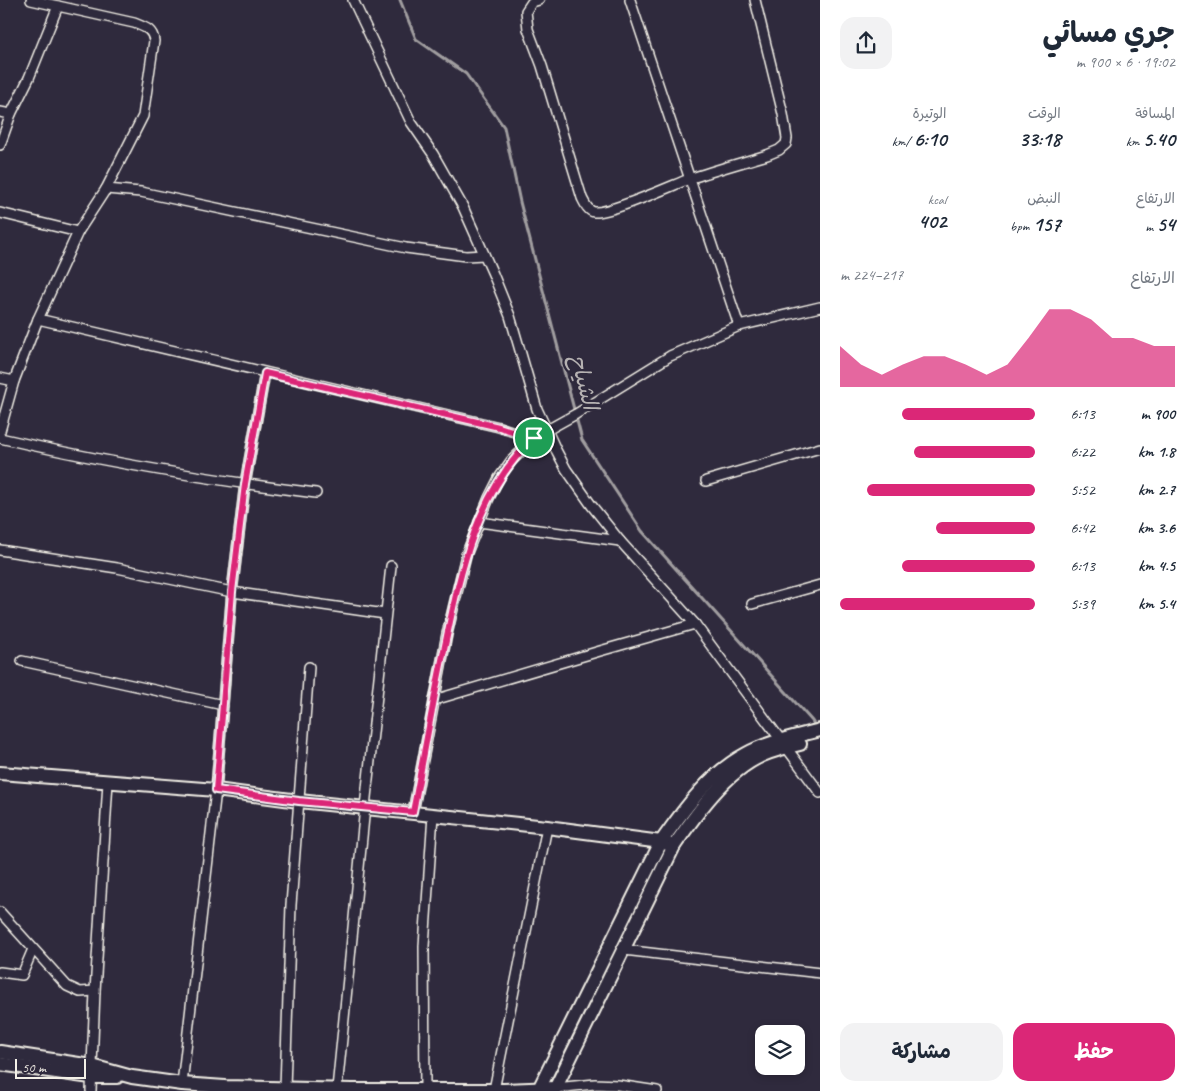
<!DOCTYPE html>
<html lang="ar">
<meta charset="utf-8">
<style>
:root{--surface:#fff;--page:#f2f2f3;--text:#1f2937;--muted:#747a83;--accent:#db2777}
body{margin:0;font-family:Caveat,"Playpen Sans Arabic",sans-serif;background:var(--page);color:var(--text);direction:rtl;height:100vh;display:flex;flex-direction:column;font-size:19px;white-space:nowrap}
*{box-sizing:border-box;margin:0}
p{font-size:16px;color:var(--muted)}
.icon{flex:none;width:28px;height:28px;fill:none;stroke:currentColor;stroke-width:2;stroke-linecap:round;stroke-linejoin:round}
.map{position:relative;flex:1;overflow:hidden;direction:ltr}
.sheet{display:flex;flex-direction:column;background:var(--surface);width:375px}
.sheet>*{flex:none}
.tools{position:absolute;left:755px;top:1025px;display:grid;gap:10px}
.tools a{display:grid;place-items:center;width:50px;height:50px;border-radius:10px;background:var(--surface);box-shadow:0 2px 8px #0003;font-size:25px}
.scale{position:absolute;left:15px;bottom:12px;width:71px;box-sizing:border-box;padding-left:5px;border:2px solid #f4f1e8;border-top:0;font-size:14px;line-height:18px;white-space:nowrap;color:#f4f1e8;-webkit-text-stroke:4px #2f2a3d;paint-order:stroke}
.pin{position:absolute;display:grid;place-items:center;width:42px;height:42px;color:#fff;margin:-21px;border:2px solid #fff;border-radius:50%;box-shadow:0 1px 5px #0007}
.round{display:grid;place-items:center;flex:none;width:52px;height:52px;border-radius:15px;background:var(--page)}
.summary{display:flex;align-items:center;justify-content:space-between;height:85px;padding:0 20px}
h1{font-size:28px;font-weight:700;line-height:38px}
.stats{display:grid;grid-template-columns:repeat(3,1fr);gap:8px;height:85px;padding:5px 20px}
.stats div{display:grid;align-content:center}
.stats b{font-size:21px;font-weight:700}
.stats small{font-size:14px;font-weight:400}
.stats p{font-size:14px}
.chart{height:140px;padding:10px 20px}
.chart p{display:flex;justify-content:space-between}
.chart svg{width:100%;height:90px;margin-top:5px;fill:var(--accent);opacity:.7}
.button{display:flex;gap:10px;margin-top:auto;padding:10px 20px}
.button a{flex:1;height:58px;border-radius:15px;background:var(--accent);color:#fff;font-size:20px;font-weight:700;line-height:58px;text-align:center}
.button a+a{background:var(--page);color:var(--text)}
ul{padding:0 20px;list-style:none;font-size:16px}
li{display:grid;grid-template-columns:80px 60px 1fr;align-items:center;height:38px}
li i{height:12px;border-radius:6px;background:var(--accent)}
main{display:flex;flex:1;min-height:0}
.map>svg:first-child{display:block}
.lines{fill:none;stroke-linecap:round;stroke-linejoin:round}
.stream{stroke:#a19ea0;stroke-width:3}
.street-casing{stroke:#f4f1e8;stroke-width:12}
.secondary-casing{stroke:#f4f1e8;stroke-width:16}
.street{stroke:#2f2a3d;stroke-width:9}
.secondary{stroke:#2f2a3d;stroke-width:12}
.route-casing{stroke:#fff;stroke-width:10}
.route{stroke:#db2777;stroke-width:6}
.labels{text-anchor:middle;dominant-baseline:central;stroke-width:4.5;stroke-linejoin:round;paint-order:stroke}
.water-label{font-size:22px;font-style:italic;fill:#b6b2b2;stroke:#2f2a3d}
</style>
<main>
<section class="sheet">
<div class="summary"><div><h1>جري مسائي</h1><p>19:02 · 6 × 900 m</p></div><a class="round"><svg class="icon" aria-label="share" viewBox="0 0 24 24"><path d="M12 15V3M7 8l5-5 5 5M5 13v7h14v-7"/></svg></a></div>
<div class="stats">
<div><p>المسافة</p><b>5.40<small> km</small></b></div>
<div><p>الوقت</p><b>33:18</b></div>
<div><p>الوتيرة</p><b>6:10<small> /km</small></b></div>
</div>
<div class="stats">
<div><p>الارتفاع</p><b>54<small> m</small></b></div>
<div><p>النبض</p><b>157<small> bpm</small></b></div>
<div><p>kcal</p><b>402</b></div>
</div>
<div class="chart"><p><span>الارتفاع</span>217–224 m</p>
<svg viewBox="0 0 160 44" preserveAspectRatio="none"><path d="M0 44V24L10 33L20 38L30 33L40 29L50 29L60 33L70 38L80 33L90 20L100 6L110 6L120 11L130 20L140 20L150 24L160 24V44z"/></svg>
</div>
<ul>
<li><b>900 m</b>6:13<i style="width:68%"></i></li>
<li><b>1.8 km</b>6:22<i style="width:62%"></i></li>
<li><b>2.7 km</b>5:52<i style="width:86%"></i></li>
<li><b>3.6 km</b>6:42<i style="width:51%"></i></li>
<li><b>4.5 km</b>6:13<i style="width:68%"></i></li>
<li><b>5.4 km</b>5:39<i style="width:100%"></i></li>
</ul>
<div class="button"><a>حفظ</a><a>مشاركة</a></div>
</section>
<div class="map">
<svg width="820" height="1091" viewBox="0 0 820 1091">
<rect width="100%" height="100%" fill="#2f2a3d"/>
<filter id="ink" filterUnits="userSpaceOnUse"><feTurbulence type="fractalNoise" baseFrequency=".02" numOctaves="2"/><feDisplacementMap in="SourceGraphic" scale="10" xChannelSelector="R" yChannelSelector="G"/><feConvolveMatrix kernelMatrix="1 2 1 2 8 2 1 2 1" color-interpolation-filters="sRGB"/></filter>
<g filter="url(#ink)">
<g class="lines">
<polyline class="stream" points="400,0 416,39 466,74 504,127 520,202 582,440 642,531 812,721 817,729"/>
<g class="street-casing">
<g id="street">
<polyline points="353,0 411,122 433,154 463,207 493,274 510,316 537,409 556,450 566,469 592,506 620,541 695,624 820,793"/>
<path d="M539,0L532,2L526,11L528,29L542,66L582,198C585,204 588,211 594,212C609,214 671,186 689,179C715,170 741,163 767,155L779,150L786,144L787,138L783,114L755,0"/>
<polyline points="630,0 739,326"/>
<polyline points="0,112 11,114"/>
<polyline points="0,145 11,114 29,78 58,6"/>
<polyline points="106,189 141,192 406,248 466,256 484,255"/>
<polyline points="0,213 78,232"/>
<polyline points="38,319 499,427 533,438"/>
<polyline points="0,378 14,381"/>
<path d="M0,431L14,381L38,319L78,232L106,189L143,116L154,41C153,29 144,27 134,23L31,0"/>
<path d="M0,438C104,462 210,480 316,493"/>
<polyline points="706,481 820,448"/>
<polyline points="479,522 620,541"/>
<polyline points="0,550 117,568 232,592 385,614"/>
<polyline points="752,604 820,585"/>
<polyline points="22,661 223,705"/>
<polyline points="434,700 600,651 695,624"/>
<polyline points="413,812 447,634 466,555 489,498 499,478 511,461 540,434 576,414 670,356 739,326 820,307"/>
<polyline points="0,912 67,986 80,992 95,991"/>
<polyline points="624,950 820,973"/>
<polyline points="0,972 22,975 33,949"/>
<polyline points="182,1084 216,790 232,592 245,484 265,373"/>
<polyline points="285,1088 291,905 309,667"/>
<polyline points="555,1088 595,1084 618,1085 657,1091"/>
<polyline points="337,1089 365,807 391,566"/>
<polyline points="425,1089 424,946 433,815"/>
<polyline points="494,1090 547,827"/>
<polyline points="91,1091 95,991 108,782"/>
</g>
</g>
<g class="secondary-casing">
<g id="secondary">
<polyline points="0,773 216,790 299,801 547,827 661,842 674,846"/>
<polyline points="0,1052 92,1066 132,1077 182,1084 225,1087 352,1090 504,1090 555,1088"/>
<polyline points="0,1064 91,1077 117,1077"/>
<path d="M538,1091L661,842C684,809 710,773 746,754C770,741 795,737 820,730"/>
<path d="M554,1091L674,846C696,814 726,771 763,755C775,750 787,747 800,744"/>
</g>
</g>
<use href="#street" class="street"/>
<use href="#secondary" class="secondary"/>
</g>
</g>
<g class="lines" filter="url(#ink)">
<g class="route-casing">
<path id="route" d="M265,373L499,427L534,438C474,493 459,579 443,655C432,707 423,760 413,812L299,801L216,790L232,592L245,484Z"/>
</g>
<use href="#route" class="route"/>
</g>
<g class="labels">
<g class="water-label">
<text transform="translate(584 382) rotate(76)">الشياح</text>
</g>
</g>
</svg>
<div class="tools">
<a><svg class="icon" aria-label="layers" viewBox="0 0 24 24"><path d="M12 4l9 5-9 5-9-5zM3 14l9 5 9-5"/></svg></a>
</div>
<div class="scale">50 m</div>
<div class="pin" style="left:534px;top:438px;background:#1e9e55"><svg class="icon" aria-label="arrive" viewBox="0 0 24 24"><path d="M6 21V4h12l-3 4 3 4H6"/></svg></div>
</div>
</main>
